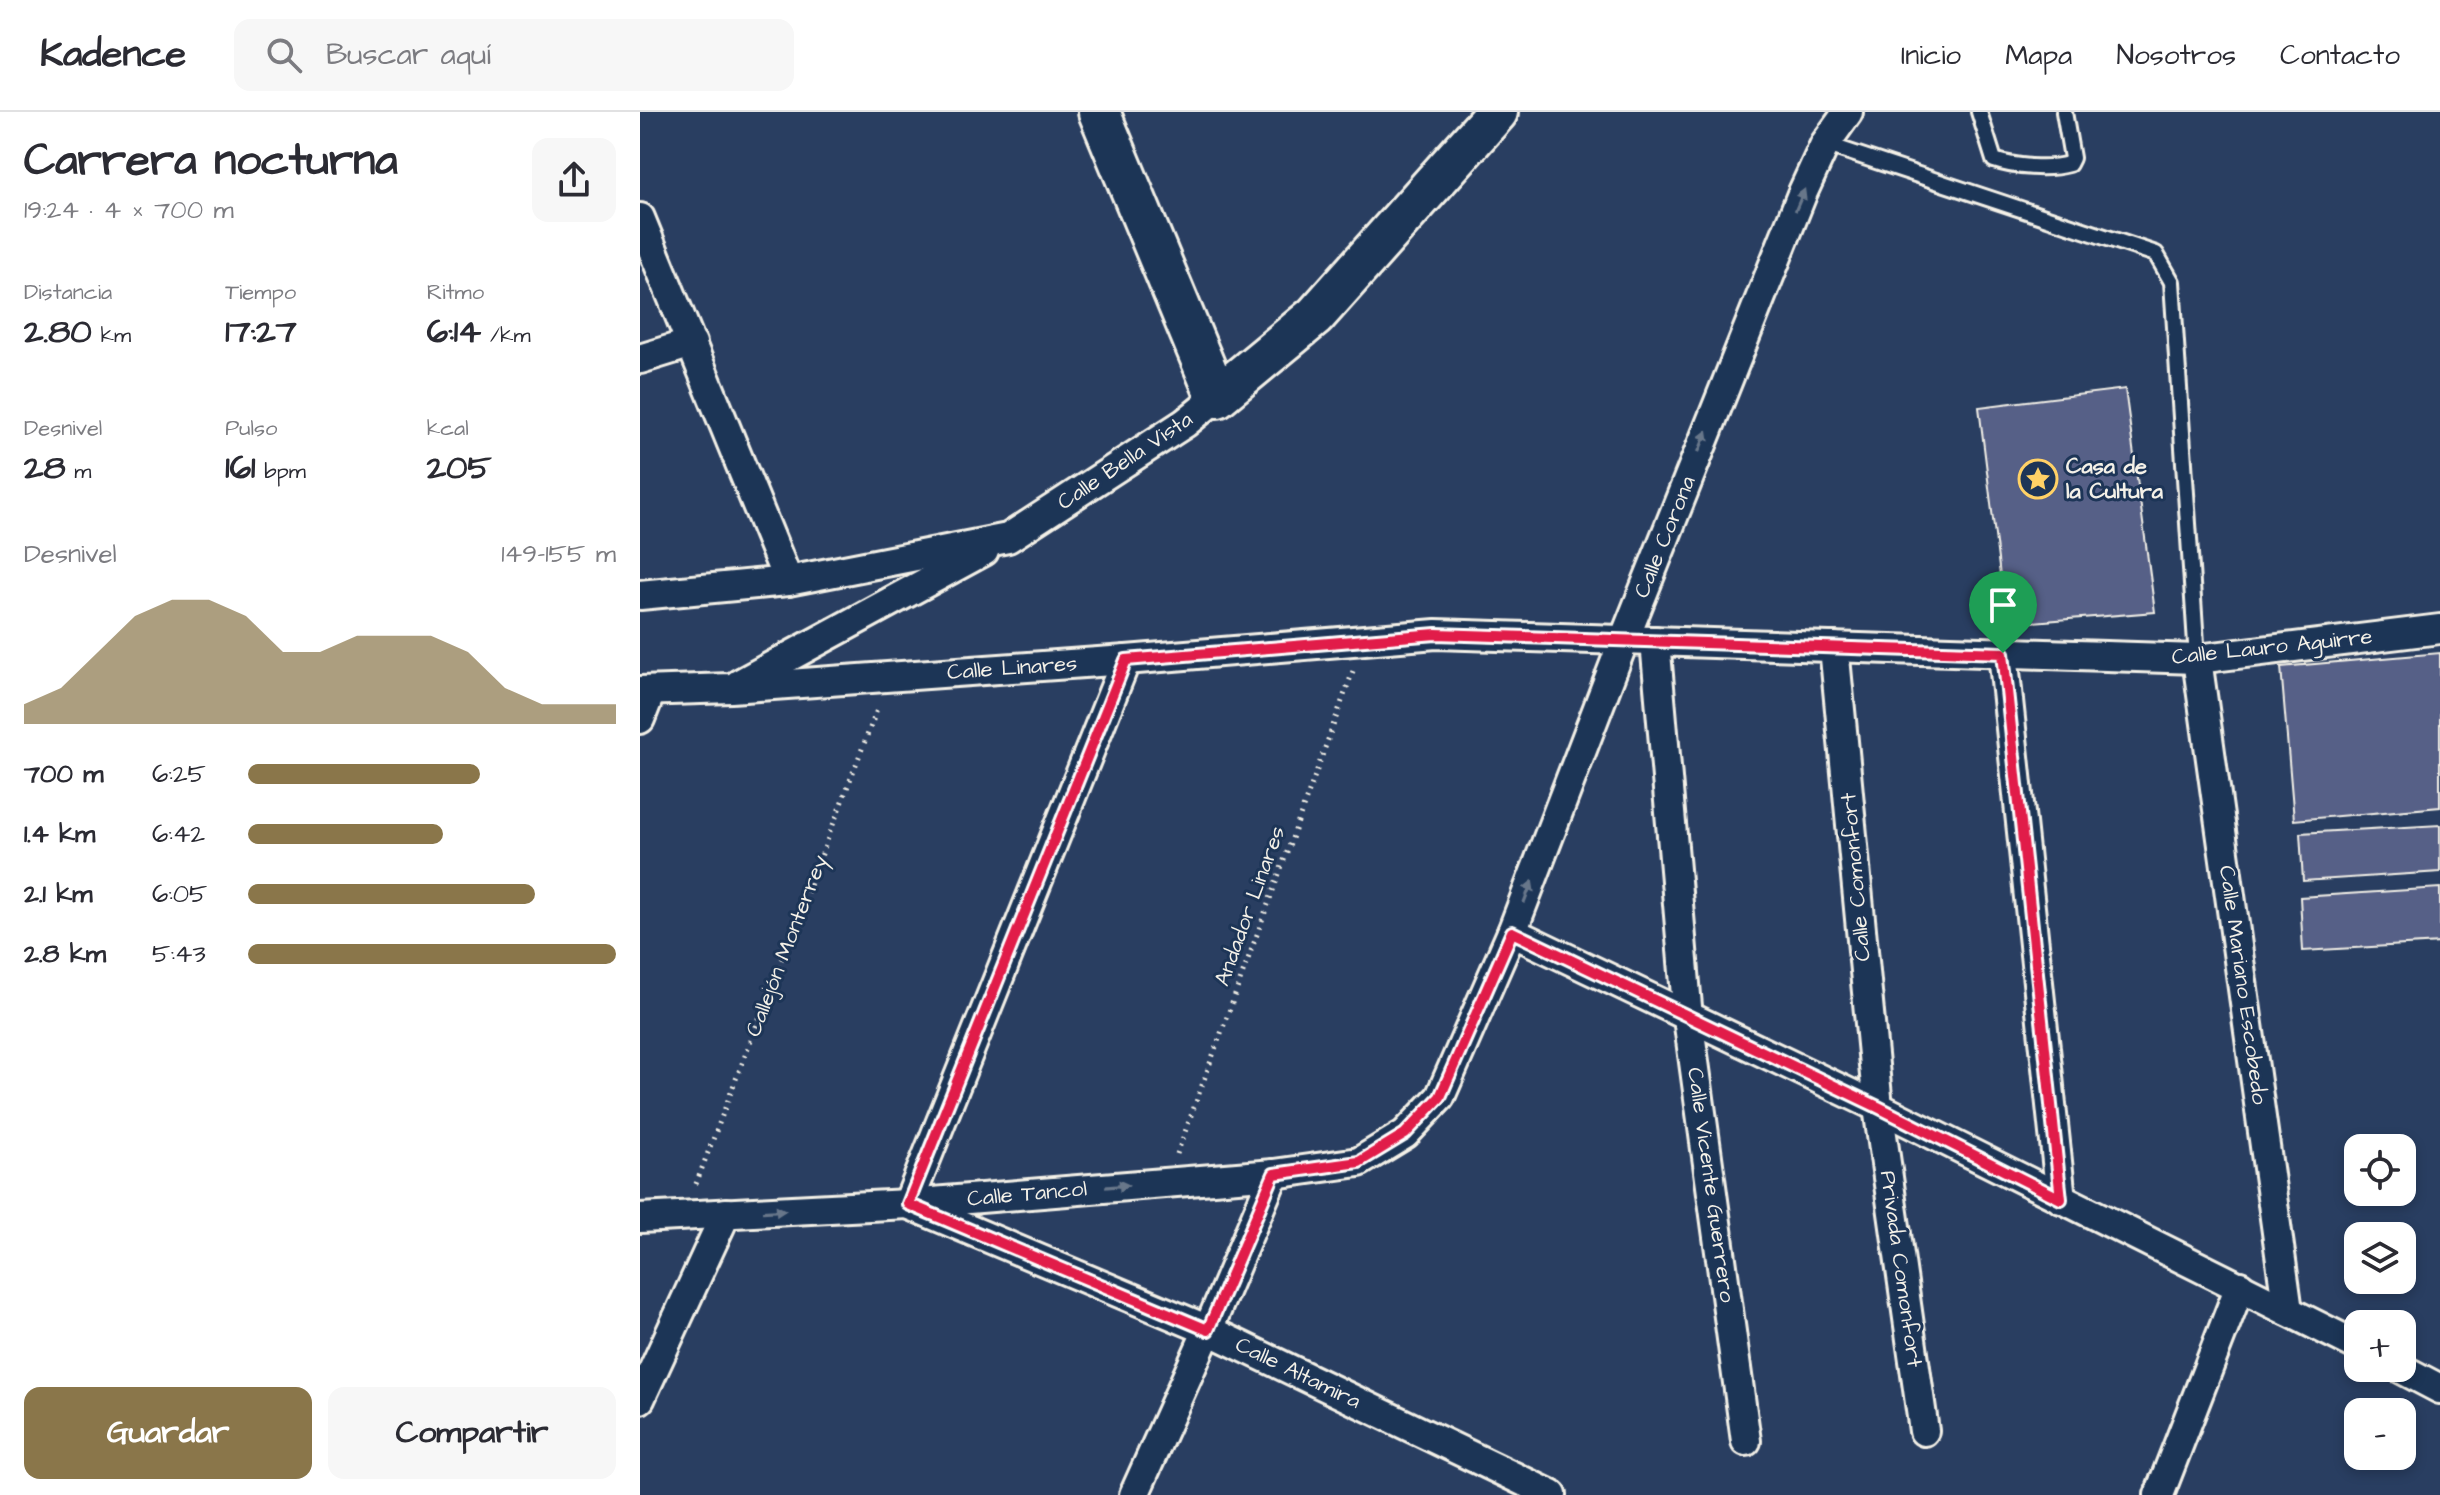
<!DOCTYPE html>
<html lang="es">
<meta charset="utf-8">
<style>
:root{--surface:#fff;--page:#f7f7f7;--text:#2b2b33;--muted:#7c7c81;--line:#e1e1e2;--accent:#8a764a}
body{margin:0;font-family:"Architects Daughter",sans-serif;background:var(--page);color:var(--text);height:100vh;display:flex;flex-direction:column;font-size:30px;white-space:nowrap}
*{box-sizing:border-box;margin:0}
p{font-size:26px;color:var(--muted)}
.icon{flex:none;width:44px;height:44px;fill:none;stroke:currentColor;stroke-width:2;stroke-linecap:round;stroke-linejoin:round}
.map{position:relative;flex:1;overflow:hidden}
.sheet{display:flex;flex-direction:column;background:var(--surface);width:640px}
.sheet>*{flex:none}
.tools{position:absolute;left:1704px;top:1022px;display:grid;gap:16px}
.tools a{display:grid;place-items:center;width:72px;height:72px;border-radius:16px;background:var(--surface);box-shadow:0 4px 12px #0003;font-size:40px}
.pin{position:absolute;display:grid;place-items:center;width:68px;height:68px;color:#fff;margin:-82px -34px;border-radius:50% 50% 50% 0;rotate:-45deg;box-shadow:0 0 8px #0007}
.pin .icon{rotate:45deg}
.round{display:grid;place-items:center;flex:none;width:84px;height:84px;border-radius:16px;background:var(--page)}
.headline{display:flex;align-items:center;justify-content:space-between;height:136px;padding:0 24px}
h1{font-size:44px;font-weight:700;line-height:60px}
.figures{display:grid;grid-template-columns:repeat(3,1fr);gap:12px;height:136px;padding:8px 24px}
.figures div{display:grid;align-content:center}
.figures b{font-size:34px;font-weight:700}
.figures small{font-size:22px;font-weight:400}
.figures p{font-size:22px}
.chart{height:224px;padding:16px 24px}
.chart p{display:flex;justify-content:space-between}
.chart svg{width:100%;height:144px;margin-top:8px;fill:var(--accent);opacity:.7}
.action{display:flex;gap:16px;margin-top:auto;padding:16px 24px}
.action a{flex:1;height:92px;border-radius:16px;background:var(--accent);color:#fff;font-size:32px;font-weight:700;line-height:92px;text-align:center}
.action a+a{background:var(--page);color:var(--text)}
ul{padding:0 24px;list-style:none;font-size:26px}
li{display:grid;grid-template-columns:128px 96px 1fr;align-items:center;height:60px}
li i{height:20px;border-radius:10px;background:var(--accent)}
header{display:flex;align-items:center;gap:48px;box-sizing:border-box;height:112px;padding:0 40px;background:var(--surface);border-bottom:2px solid var(--line)}
header strong{font-size:38px}
nav{display:flex;gap:44px;margin-inline-start:auto;font-size:28px}
.search{width:560px;height:72px;background:var(--page);display:flex;align-items:center;gap:20px;box-sizing:border-box;padding:0 28px;border-radius:16px;color:var(--muted);font-size:30px}
main{display:flex;flex:1;min-height:0}
.map>svg:first-child{display:block}
.building{fill:#576087;stroke:#f4f1e8;stroke-width:2}
.lines{fill:none;stroke-linecap:round;stroke-linejoin:round}
.lane-casing{stroke:#f4f1e8;stroke-width:20}
.street-casing{stroke:#f4f1e8;stroke-width:34}
.secondary-casing{stroke:#f4f1e8;stroke-width:46}
.path{stroke:#f4f1e8;stroke-width:5;stroke-dasharray:2 6;stroke-linecap:butt}
.lane{stroke:#1d3557;stroke-width:14}
.street{stroke:#1d3557;stroke-width:28}
.secondary{stroke:#1d3557;stroke-width:40}
.oneway{fill:#68778a}
.route-casing{stroke:#fff;stroke-width:16}
.route{stroke:#e11d48;stroke-width:10}
.labels{text-anchor:middle;dominant-baseline:central;stroke-width:6;stroke-linejoin:round;paint-order:stroke}
.street-label{font-size:22px;fill:#f4f1e8;stroke:#1d3557}
.poi-label{font-size:22px;font-weight:bold;fill:#f4f1e8;stroke:#1d3557;text-anchor:start}
</style>
<header>
<strong>Kadence</strong>
<div class="search"><svg class="icon" aria-label="search" viewBox="0 0 24 24"><circle cx="10" cy="10" r="6"/><path d="M15 15l6 6"/></svg>Buscar aquí</div>
<nav><a>Inicio</a><a>Mapa</a><a>Nosotros</a><a>Contacto</a></nav>
</header>
<main>
<section class="sheet">
<div class="headline"><div><h1>Carrera nocturna</h1><p>19:24 · 4 × 700 m</p></div><a class="round"><svg class="icon" aria-label="share" viewBox="0 0 24 24"><path d="M12 15V3M7 8l5-5 5 5M5 13v7h14v-7"/></svg></a></div>
<div class="figures">
<div><p>Distancia</p><b>2.80<small> km</small></b></div>
<div><p>Tiempo</p><b>17:27</b></div>
<div><p>Ritmo</p><b>6:14<small> /km</small></b></div>
</div>
<div class="figures">
<div><p>Desnivel</p><b>28<small> m</small></b></div>
<div><p>Pulso</p><b>161<small> bpm</small></b></div>
<div><p>kcal</p><b>205</b></div>
</div>
<div class="chart"><p><span>Desnivel</span>149–155 m</p>
<svg viewBox="0 0 160 44" preserveAspectRatio="none"><path d="M0 44V38L10 33L20 22L30 11L40 6L50 6L60 11L70 22L80 22L90 17L100 17L110 17L120 22L130 33L140 38L150 38L160 38V44z"/></svg>
</div>
<ul>
<li><b>700 m</b>6:25<i style="width:63%"></i></li>
<li><b>1.4 km</b>6:42<i style="width:53%"></i></li>
<li><b>2.1 km</b>6:05<i style="width:78%"></i></li>
<li><b>2.8 km</b>5:43<i style="width:100%"></i></li>
</ul>
<div class="action"><a>Guardar</a><a>Compartir</a></div>
</section>
<div class="map">
<svg width="1800" height="1383" viewBox="0 0 1800 1383">
<rect width="100%" height="100%" fill="#293e61"/>
<filter id="ink" filterUnits="userSpaceOnUse"><feTurbulence type="fractalNoise" baseFrequency=".0125" numOctaves="2"/><feDisplacementMap in="SourceGraphic" scale="16" xChannelSelector="R" yChannelSelector="G"/><feConvolveMatrix kernelMatrix="1 2 1 2 8 2 1 2 1" color-interpolation-filters="sRGB"/></filter>
<g filter="url(#ink)">
<g class="building">
<polygon points="1485,277 1515,500 1366,512 1339,295"/>
<polygon points="1800,541 1800,695 1654,708 1641,555"/>
<polygon points="1800,713 1800,760 1663,769 1660,721"/>
<polygon points="1800,776 1800,831 1663,839 1660,785"/>
</g>
<g class="lines">
<g class="lane-casing">
<g id="lane">
<path d="M1339,0L1354,48C1374,55 1408,58 1429,52L1432,46L1424,0"/>
<polyline points="1185,32 1516,142 1532,170 1557,547"/>
</g>
</g>
<g class="street-casing">
<g id="street">
<polyline points="0,106 148,469"/>
<polyline points="0,247 52,231"/>
<polyline points="0,483 148,469 368,426 545,311 577,285"/>
<polyline points="1015,529 1048,906 1106,1329"/>
<polyline points="1194,535 1238,995 1284,1319"/>
<polyline points="1363,541 1421,1087"/>
<polyline points="1557,547 1648,1199"/>
<polyline points="486,548 268,1092 568,1218 912,1383"/>
<polyline points="99,572 344,439"/>
<polyline points="0,579 91,576 486,548 796,522 1557,547 1800,517"/>
<polyline points="0,607 11,579"/>
<polyline points="872,820 1238,995 1718,1234"/>
<polyline points="0,1106 268,1092 634,1062 719,1050 765,1022 800,985 872,820 984,528 1162,82 1185,32 1208,0"/>
<polyline points="1760,1256 1800,1277"/>
<polyline points="0,1287 86,1101"/>
<polyline points="494,1383 568,1218 634,1062"/>
<polyline points="1519,1383 1600,1174"/>
</g>
</g>
<g class="secondary-casing">
<polyline id="secondary" points="459,0 577,285 675,204 857,0"/>
</g>
<g class="path">
<polyline points="537,1042 713,559"/>
<polyline points="56,1072 238,595"/>
</g>
<use href="#lane" class="lane"/>
<use href="#street" class="street"/>
<use href="#secondary" class="secondary"/>
</g>
<defs><path id="oneway-solid" d="M-6-.8H1V-3.2L6.5 0L1 3.2V.8H-6Z" transform="scale(2)"/></defs>
<g class="oneway">
<use href="#oneway-solid" transform="translate(1160 88) rotate(-67)"/>
<use href="#oneway-solid" transform="translate(1063 329) rotate(-68)"/>
<use href="#oneway-solid" transform="translate(888 780) rotate(-69)"/>
<use href="#oneway-solid" transform="translate(477 1074) rotate(-5)"/>
<use href="#oneway-solid" transform="translate(134 1099) rotate(-3)"/>
</g>
</g>
<g class="lines" filter="url(#ink)">
<g class="route-casing">
<polygon id="route" points="796,522 1363,541 1421,1087 1238,995 872,820 800,985 765,1022 719,1050 634,1062 568,1218 268,1092 486,548"/>
</g>
<use href="#route" class="route"/>
</g>
<defs>
<g id="sight-ring" transform="scale(2)"><circle r="9.5" fill="#1d3557" stroke="#ffd166" stroke-width="1.5"/><path d="M0-6L1.8-2.2L6-1.7L2.9 1.2L3.7 5.4L0 3.3L-3.7 5.4L-2.9 1.2L-6-1.7L-1.8-2.2Z" fill="#ffd166"/></g>
</defs>
<g fill-rule="evenodd">
<use href="#sight-ring" x="1398" y="367"/>
</g>
<g class="labels">
<g class="street-label">
<text transform="translate(485 349) rotate(-34)">Calle Bella Vista</text>
<text transform="translate(1025 425) rotate(-68)">Calle Corona</text>
<text transform="translate(1632 535) rotate(-6)">Calle Lauro Aguirre</text>
<text transform="translate(372 556) rotate(-4)">Calle Linares</text>
<text transform="translate(1216 765) rotate(-95)">Calle Comonfort</text>
<text transform="translate(610 794) rotate(-70)">Andador Linares</text>
<text transform="translate(147 834) rotate(-69)">Callejón Monterrey</text>
<text transform="translate(1603 873) rotate(82)">Calle Mariano Escobedo</text>
<text transform="translate(1071 1073) rotate(82)">Calle Vicente Guerrero</text>
<text transform="translate(387 1082) rotate(-5)">Calle Tancol</text>
<text transform="translate(1261 1157) rotate(82)">Privada Comonfort</text>
<text transform="translate(658 1261) rotate(26)">Calle Altamira</text>
</g>
<g class="poi-label">
<text x="1426" y="354">Casa de<tspan x="1426" dy="25">la Cultura</tspan></text>
</g>
</g>
</svg>
<div class="tools">
<a><svg class="icon" aria-label="locate" viewBox="0 0 24 24"><circle cx="12" cy="12" r="6"/><path d="M12 2v4M12 18v4M2 12h4M18 12h4"/></svg></a>
<a><svg class="icon" aria-label="layers" viewBox="0 0 24 24"><path d="M12 4l9 5-9 5-9-5zM3 14l9 5 9-5"/></svg></a>
<a>+</a>
<a>−</a>
</div>
<div class="pin" style="left:1363px;top:541px;background:#1e9e55"><svg class="icon" aria-label="arrive" viewBox="0 0 24 24"><path d="M6 21V4h12l-3 4 3 4H6"/></svg></div>
</div>
</main>
